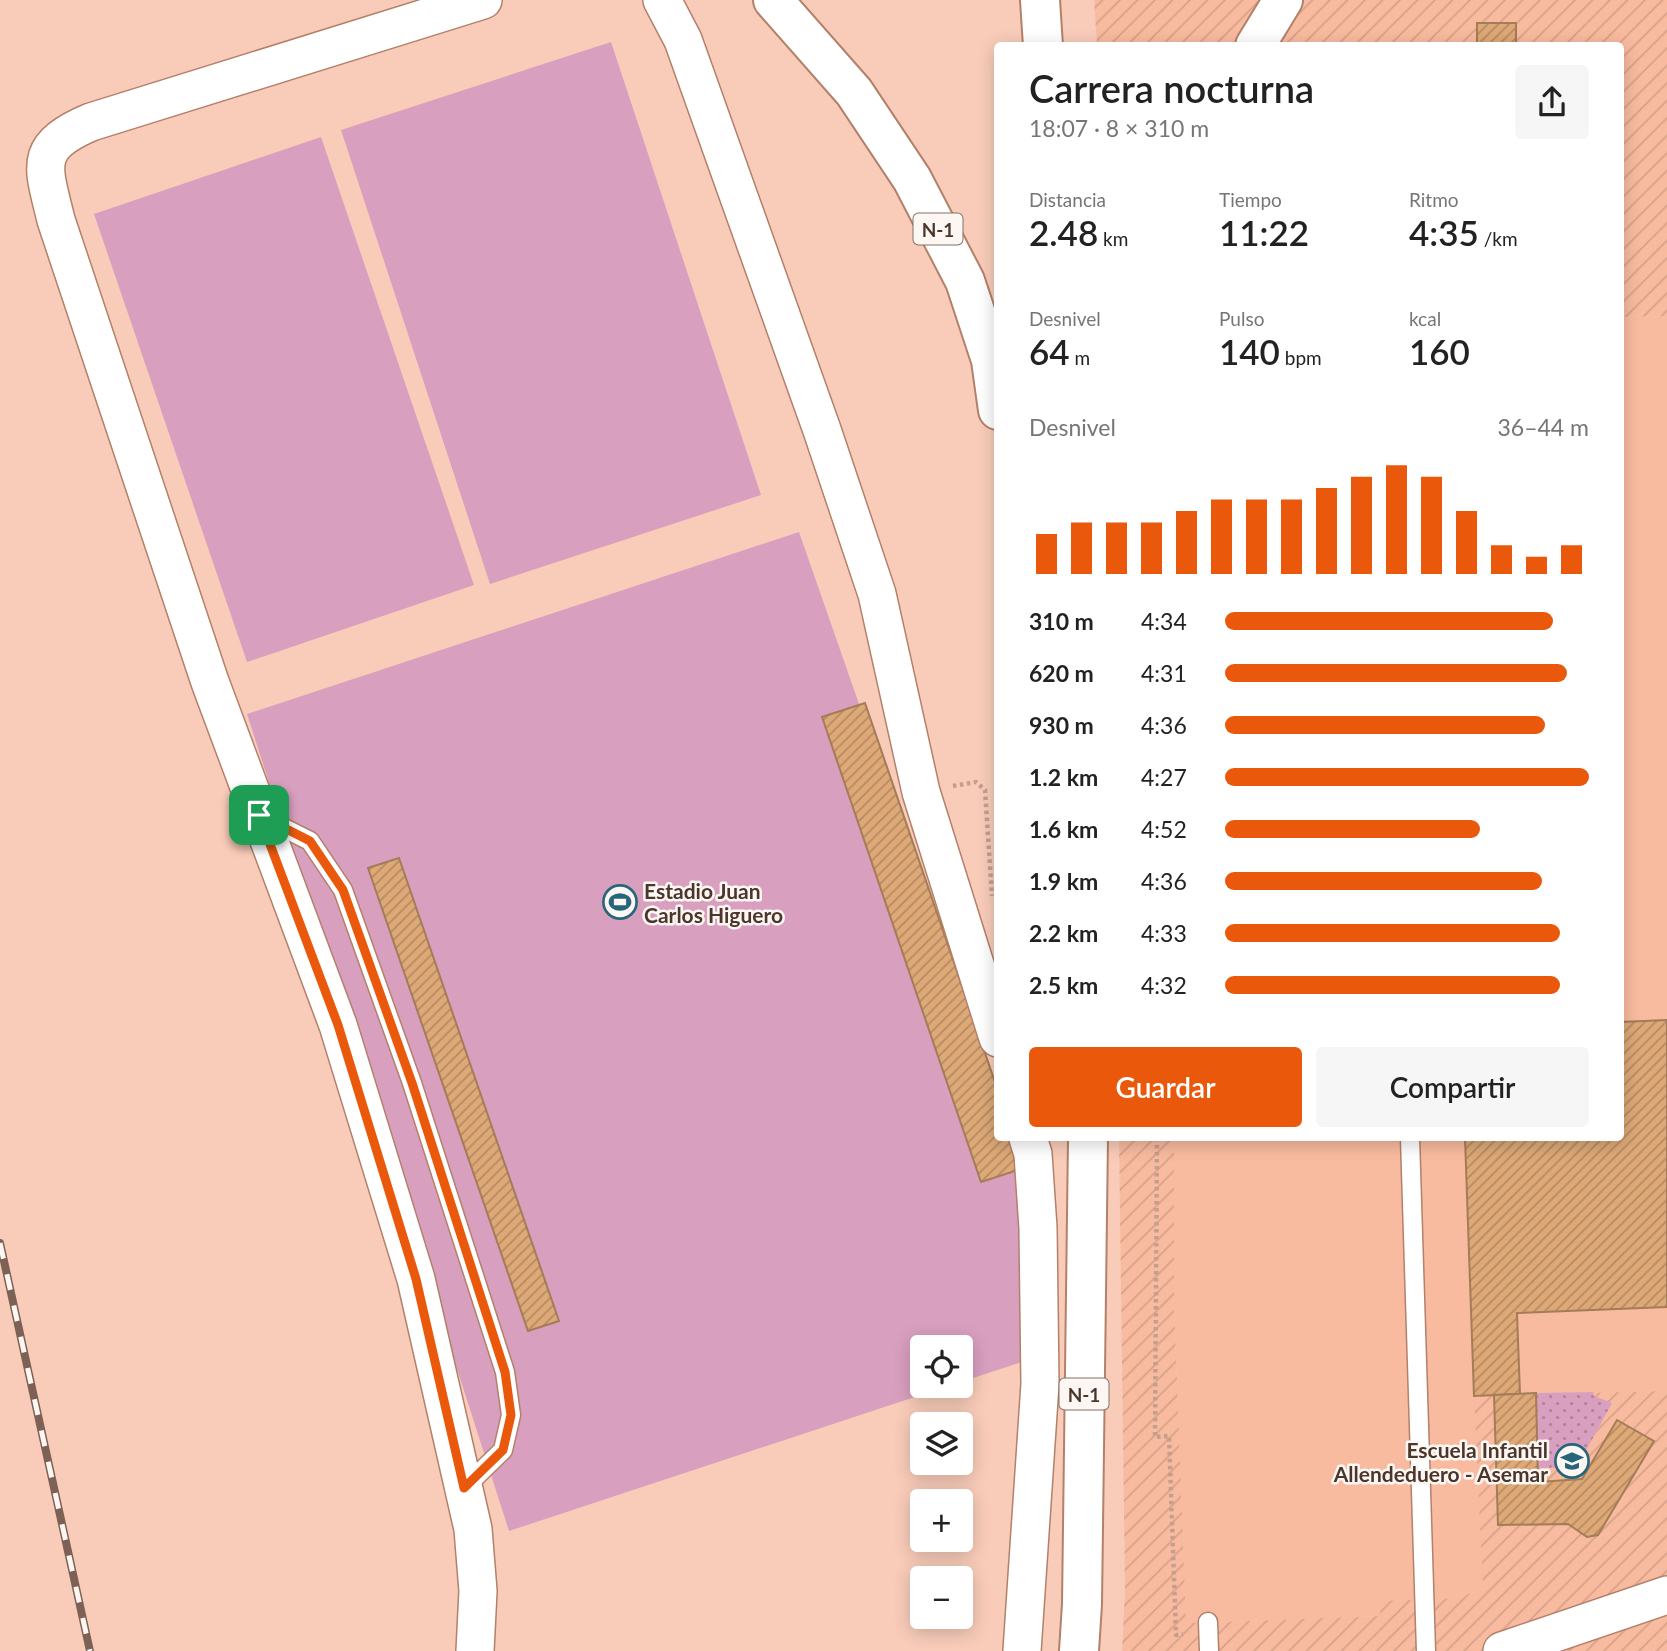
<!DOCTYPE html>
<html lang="es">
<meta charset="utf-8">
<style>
:root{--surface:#fff;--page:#f6f6f6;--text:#222;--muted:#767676;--accent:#ea580c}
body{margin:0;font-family:Lato,sans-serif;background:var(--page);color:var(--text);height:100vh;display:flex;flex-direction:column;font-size:26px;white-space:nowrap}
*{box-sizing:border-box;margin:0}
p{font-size:23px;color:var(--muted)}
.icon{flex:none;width:38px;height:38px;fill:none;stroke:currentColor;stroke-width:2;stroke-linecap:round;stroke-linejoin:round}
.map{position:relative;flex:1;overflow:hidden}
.drawer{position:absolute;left:994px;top:42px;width:630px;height:1099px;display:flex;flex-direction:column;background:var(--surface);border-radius:7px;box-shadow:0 4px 18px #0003}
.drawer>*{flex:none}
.tools{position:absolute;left:910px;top:1335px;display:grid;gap:14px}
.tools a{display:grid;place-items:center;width:63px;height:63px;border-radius:7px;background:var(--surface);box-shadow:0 4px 18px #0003;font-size:35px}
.pin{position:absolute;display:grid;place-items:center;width:60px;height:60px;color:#fff;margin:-30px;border-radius:14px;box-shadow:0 4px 10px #0006}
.round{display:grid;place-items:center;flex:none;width:74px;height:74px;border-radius:7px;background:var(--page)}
.summary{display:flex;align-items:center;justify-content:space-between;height:119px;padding:0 35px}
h1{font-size:38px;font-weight:600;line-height:52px}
.metrics{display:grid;grid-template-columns:repeat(3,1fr);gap:10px;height:119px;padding:7px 35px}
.metrics div{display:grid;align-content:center}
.metrics b{font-size:35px;font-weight:600}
.metrics small{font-size:19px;font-weight:400}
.metrics p{font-size:19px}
.chart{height:196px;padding:14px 35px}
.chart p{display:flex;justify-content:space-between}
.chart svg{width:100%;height:126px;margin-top:7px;stroke:var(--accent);stroke-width:6}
.primary-button{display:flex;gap:14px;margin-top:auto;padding:14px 35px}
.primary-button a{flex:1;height:80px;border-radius:7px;background:var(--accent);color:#fff;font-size:28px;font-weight:600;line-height:80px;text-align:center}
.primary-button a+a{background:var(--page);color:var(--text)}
ul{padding:0 35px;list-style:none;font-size:23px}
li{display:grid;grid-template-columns:112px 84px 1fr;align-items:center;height:52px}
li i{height:18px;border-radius:9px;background:var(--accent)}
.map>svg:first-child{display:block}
.built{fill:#f9bb9f}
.industrial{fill:url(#industrial-furrows)}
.green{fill:url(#green-dots)}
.pitch{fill:#d99fbf}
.building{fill:url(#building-hatch);stroke:#a47c57;stroke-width:2}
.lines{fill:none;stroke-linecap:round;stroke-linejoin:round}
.lane-casing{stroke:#b3806a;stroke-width:21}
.street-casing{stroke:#b3806a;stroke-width:40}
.highway-casing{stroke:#b3806a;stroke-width:42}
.path{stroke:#c59f8e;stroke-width:4.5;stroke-dasharray:3.5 3.5;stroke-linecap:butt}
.lane{stroke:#fff;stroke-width:18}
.street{stroke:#fff;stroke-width:37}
.highway{stroke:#fff;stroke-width:38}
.rail-casing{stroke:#7d6154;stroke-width:8}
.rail{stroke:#fdf7f4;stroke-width:5;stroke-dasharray:16;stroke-linecap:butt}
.route-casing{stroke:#fff;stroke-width:14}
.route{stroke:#ea580c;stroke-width:9}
.labels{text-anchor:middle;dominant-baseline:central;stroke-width:5;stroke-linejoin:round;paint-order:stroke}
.shield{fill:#fdf7f4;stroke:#817068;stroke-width:2}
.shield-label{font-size:19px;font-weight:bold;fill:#4c362c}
.poi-label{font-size:21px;font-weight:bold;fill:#4c362c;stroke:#fdf7f4;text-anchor:start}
</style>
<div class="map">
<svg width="1667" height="1651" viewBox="0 0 1667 1651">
<defs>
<pattern id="industrial-furrows" width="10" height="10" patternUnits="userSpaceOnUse" patternTransform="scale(1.75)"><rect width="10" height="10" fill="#f9bb9f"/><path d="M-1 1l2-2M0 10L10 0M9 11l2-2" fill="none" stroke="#d7a189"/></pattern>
<pattern id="green-dots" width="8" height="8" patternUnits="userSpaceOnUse" patternTransform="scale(1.75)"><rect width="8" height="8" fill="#d99fbf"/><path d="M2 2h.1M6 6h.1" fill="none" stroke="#b2829b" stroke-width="1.8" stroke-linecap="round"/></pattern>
<pattern id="building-hatch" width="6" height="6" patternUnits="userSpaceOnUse" patternTransform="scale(1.75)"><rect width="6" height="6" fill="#dea977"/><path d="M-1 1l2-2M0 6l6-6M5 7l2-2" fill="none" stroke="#b68a62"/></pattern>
</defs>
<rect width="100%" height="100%" fill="#f9ccb9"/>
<polygon class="built" points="1667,316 1667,1527 1457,1598 1425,1599 1381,1616 1185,1623 1174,1303 1174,1138 1620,1138 1621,317"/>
<g class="industrial">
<polygon points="1094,0 1667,0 1667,316 1621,317 1620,46 1097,45"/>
<polygon points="1119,1138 1174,1138 1174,1303 1186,1623 1380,1616 1381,1601 1457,1598 1483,1589 1474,1396 1667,1391 1667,1651 1122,1651 1125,1591"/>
</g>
<polygon class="green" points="1593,1392 1594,1396 1612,1403 1577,1467 1537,1468 1536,1393"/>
<g class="pitch">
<polygon points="611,42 761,495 490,584 341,130"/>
<polygon points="321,137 474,585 247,662 94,214"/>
<polygon points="799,532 859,704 865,703 997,1091 998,1138 1013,1138 1018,1170 1022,1362 961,1382 961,1348 922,1348 922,1386 948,1386 509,1531 247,714"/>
</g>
<g class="building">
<rect x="1477" y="23" width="39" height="23"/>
<polygon points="865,703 998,1091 998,1138 1013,1138 1024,1168 981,1182 822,717"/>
<polygon points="399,858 559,1321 528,1331 368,868"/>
<polygon points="1667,1020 1667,1307 1517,1313 1520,1394 1474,1396 1465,1138 1620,1138 1620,1022"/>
<polygon points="1536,1393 1538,1482 1582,1479 1617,1420 1654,1441 1598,1535 1587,1537 1568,1524 1498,1525 1494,1395"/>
</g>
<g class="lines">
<g class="lane-casing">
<g id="lane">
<polyline points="262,817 310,841 343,890 412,1083 505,1372 511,1415 503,1450 464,1488"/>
<polyline points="1410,1138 1426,1651"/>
<polyline points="1208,1622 1209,1651"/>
</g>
</g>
<g class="street-casing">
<g id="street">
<polyline points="662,0 683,40 822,430 877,594 921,792 998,1038"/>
<path d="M475,1651L478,1591L473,1529L416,1279L338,1025L210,682L56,220C43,166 32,147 91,122L483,0"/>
<polyline points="1022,1651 1040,1384 1038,1228 1033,1154 1028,1138"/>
<polyline points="1502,1651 1667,1595"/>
</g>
</g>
<g class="highway-casing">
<g id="highway">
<polyline points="773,0 854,92 912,179 965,281 991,360 998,410"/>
<polyline points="1040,0 1043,46"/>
<polyline points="1255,46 1283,0"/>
<polyline points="1079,1651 1082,1604 1088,1138"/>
</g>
</g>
<g class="path">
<polyline points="953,786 976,782 985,790 992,896"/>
<polyline points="1157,1138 1155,1437 1169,1436 1176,1635 1183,1634"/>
</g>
<use href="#lane" class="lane"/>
<use href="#street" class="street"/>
<use href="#highway" class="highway"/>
<g class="rail-casing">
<polyline id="rail" points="0,1243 90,1651"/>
</g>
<use href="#rail" class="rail"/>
</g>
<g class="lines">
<g class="route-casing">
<polygon id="route" points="259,815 310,841 343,890 412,1083 505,1372 511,1415 503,1450 464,1488 416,1279 338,1025"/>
</g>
<use href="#route" class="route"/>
</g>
<defs>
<g id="stadium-ring" transform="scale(1.75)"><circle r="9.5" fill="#fdf7f4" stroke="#27657b" stroke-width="1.5"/><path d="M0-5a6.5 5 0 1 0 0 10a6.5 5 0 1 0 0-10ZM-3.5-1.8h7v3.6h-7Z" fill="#27657b"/></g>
<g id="school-ring" transform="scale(1.75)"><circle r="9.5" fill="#fdf7f4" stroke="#27657b" stroke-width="1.5"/><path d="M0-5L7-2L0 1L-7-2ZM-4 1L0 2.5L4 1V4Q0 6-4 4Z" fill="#27657b"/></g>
</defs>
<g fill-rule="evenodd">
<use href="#stadium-ring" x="620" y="902"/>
<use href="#school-ring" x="1572" y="1461"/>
</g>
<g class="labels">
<g class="shield">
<rect x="913.5" y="213.5" width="49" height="31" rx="5"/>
<rect x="1059.5" y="1378.5" width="49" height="31" rx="5"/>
</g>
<g class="shield-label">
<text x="938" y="229">N-1</text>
<text x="1084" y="1394">N-1</text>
</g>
<g class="poi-label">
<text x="644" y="890">Estadio Juan<tspan x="644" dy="24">Carlos Higuero</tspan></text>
<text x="1548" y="1449" text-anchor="end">Escuela Infantil<tspan x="1548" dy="24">Allendeduero - Asemar</tspan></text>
</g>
</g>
</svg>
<div class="tools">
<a><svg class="icon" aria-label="locate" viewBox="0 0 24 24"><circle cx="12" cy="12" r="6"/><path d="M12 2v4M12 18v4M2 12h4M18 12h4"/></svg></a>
<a><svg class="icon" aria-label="layers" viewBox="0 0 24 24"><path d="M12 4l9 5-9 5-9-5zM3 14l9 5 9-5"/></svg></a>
<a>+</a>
<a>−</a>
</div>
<div class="pin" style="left:259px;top:815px;background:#1e9e55"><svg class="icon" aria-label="arrive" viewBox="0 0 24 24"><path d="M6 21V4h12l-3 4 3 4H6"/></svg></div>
<section class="drawer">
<div class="summary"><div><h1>Carrera nocturna</h1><p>18:07 · 8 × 310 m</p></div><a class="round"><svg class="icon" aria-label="share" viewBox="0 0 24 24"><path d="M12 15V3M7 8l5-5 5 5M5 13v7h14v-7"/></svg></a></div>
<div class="metrics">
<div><p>Distancia</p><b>2.48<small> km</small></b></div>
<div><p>Tiempo</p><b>11:22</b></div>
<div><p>Ritmo</p><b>4:35<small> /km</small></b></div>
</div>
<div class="metrics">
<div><p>Desnivel</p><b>64<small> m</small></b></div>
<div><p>Pulso</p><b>140<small> bpm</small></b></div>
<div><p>kcal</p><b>160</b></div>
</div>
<div class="chart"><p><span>Desnivel</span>36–44 m</p>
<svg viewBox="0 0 160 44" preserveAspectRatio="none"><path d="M5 44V30M15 44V26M25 44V26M35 44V26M45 44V22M55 44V18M65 44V18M75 44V18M85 44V14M95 44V10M105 44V6M115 44V10M125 44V22M135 44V34M145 44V38M155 44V34"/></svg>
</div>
<ul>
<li><b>310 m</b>4:34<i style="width:90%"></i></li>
<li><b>620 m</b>4:31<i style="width:94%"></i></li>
<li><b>930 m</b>4:36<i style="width:88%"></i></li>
<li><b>1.2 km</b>4:27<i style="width:100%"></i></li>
<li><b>1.6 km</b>4:52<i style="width:70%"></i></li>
<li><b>1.9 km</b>4:36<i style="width:87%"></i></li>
<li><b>2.2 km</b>4:33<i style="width:92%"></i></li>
<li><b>2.5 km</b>4:32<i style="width:92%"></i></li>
</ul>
<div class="primary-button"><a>Guardar</a><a>Compartir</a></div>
</section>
</div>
